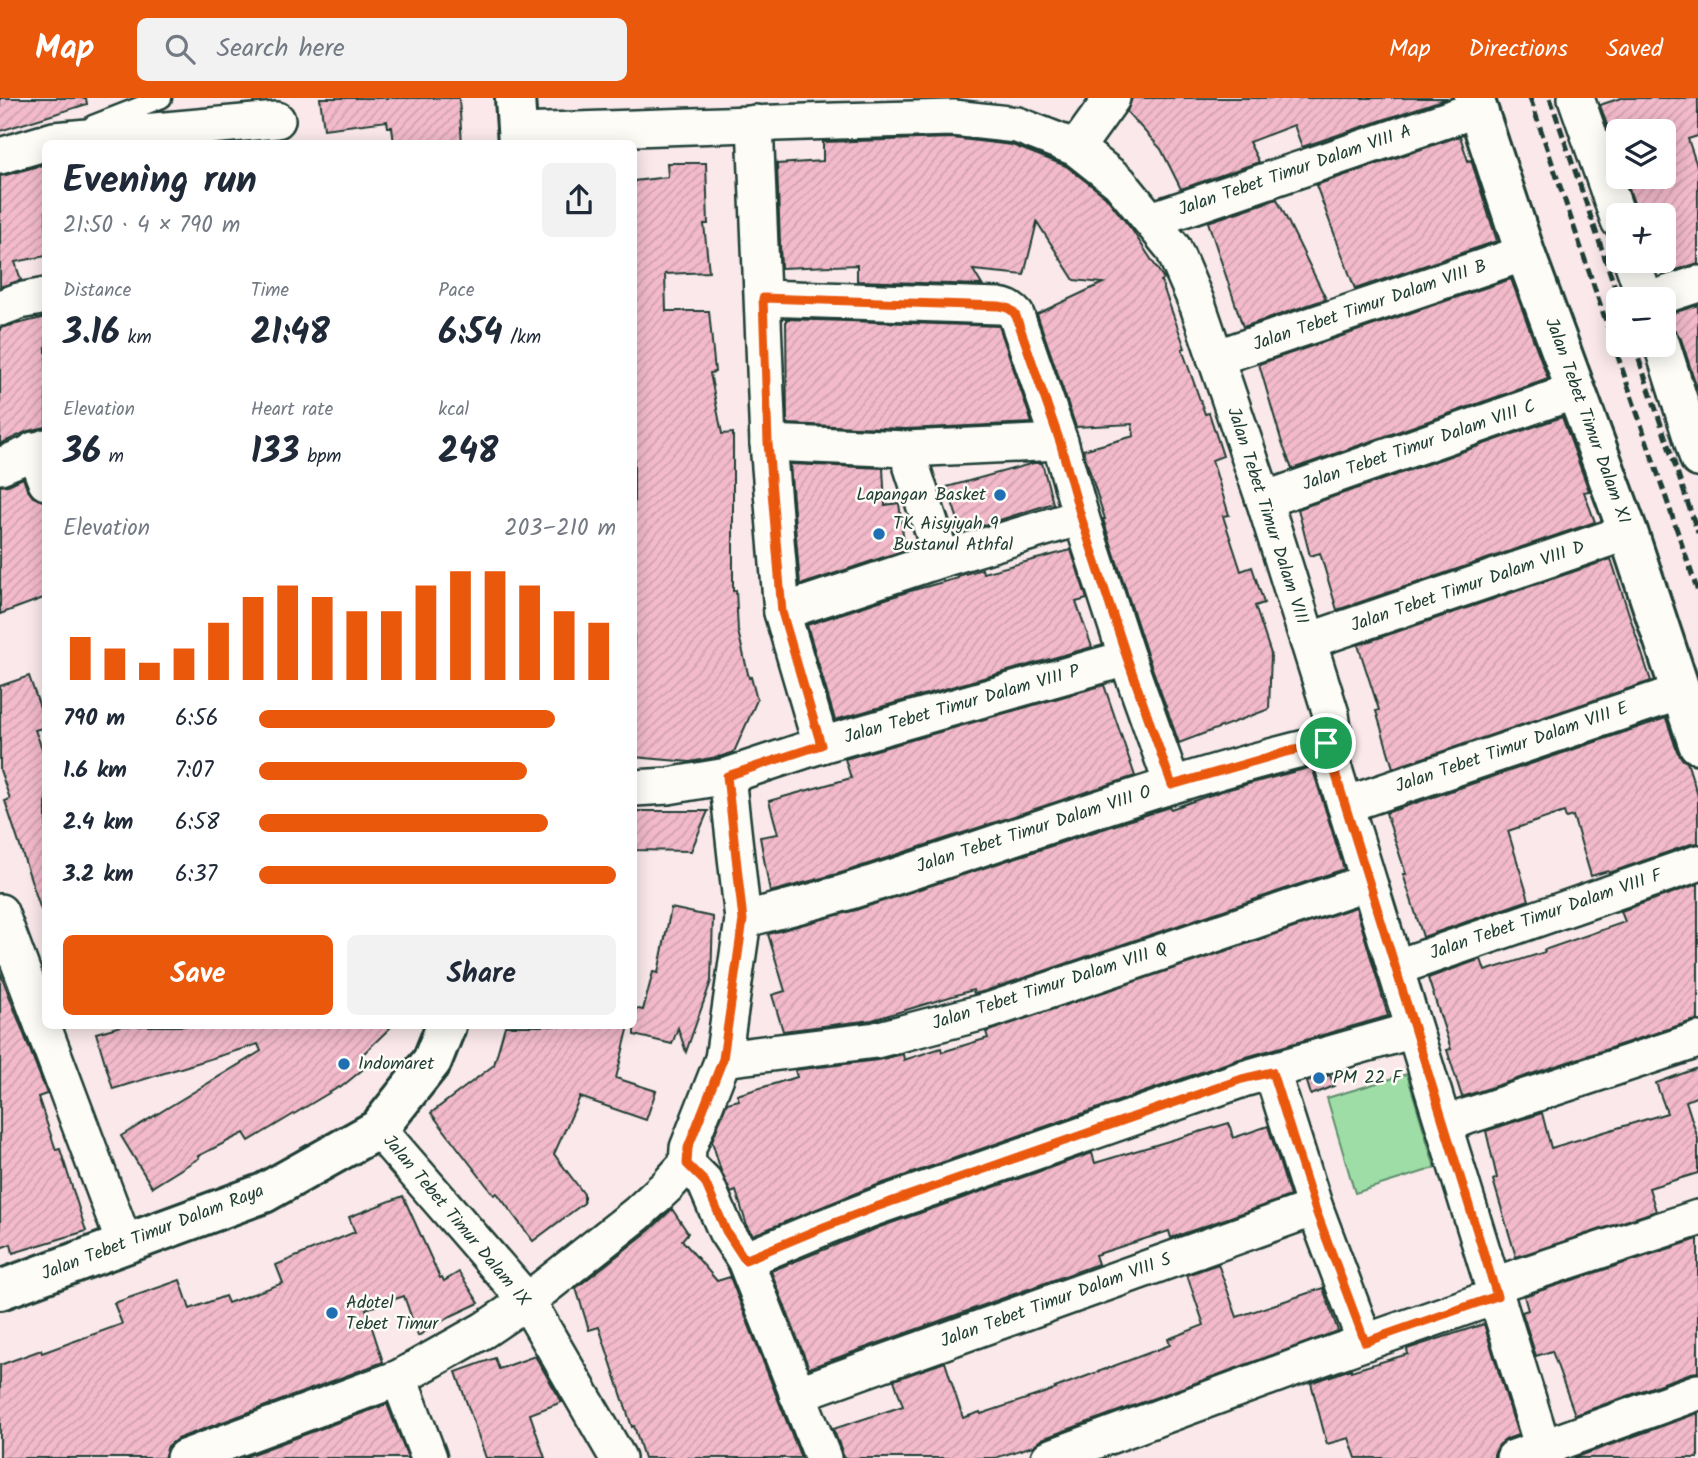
<!DOCTYPE html>
<meta charset="utf-8">
<style>
:root{--surface:#fff;--page:#f2f2f3;--text:#1f2937;--muted:#747a83;--accent:#ea580c}
body{margin:0;font-family:Kalam,sans-serif;background:var(--page);color:var(--text);height:100vh;display:flex;flex-direction:column;font-size:26px;white-space:nowrap}
*{box-sizing:border-box;margin:0}
p{font-size:23px;color:var(--muted)}
.icon{flex:none;width:38px;height:38px;fill:none;stroke:currentColor;stroke-width:2;stroke-linecap:round;stroke-linejoin:round}
.map{position:relative;flex:1;overflow:hidden}
.panel{position:absolute;left:42px;top:42px;width:595px;height:889px;display:flex;flex-direction:column;background:var(--surface);border-radius:10px;box-shadow:0 4px 18px #0003}
.panel>*{flex:none}
.fabs{position:absolute;left:1606px;top:21px;display:grid;gap:14px}
.fabs a{display:grid;place-items:center;width:70px;height:70px;border-radius:10px;background:var(--surface);box-shadow:0 4px 18px #0003;font-size:35px}
.pin{position:absolute;display:grid;place-items:center;width:60px;height:60px;color:#fff;margin:-30px;border:4px solid #fff;border-radius:50%;box-shadow:0 2px 7px #0007}
.round{display:grid;place-items:center;flex:none;width:74px;height:74px;border-radius:10px;background:var(--page)}
.head{display:flex;align-items:center;justify-content:space-between;height:119px;padding:0 21px}
h1{font-size:38px;font-weight:600;line-height:52px}
.stats{display:grid;grid-template-columns:repeat(3,1fr);gap:10px;height:119px;padding:7px 21px}
.stats div{display:grid;align-content:center}
.stats b{font-size:35px;font-weight:600}
.stats small{font-size:19px;font-weight:400}
.stats p{font-size:19px}
.chart{height:196px;padding:14px 21px}
.chart p{display:flex;justify-content:space-between}
.chart svg{width:100%;height:126px;margin-top:7px;stroke:var(--accent);stroke-width:6}
.button{display:flex;gap:14px;margin-top:auto;padding:14px 21px}
.button a{flex:1;height:80px;border-radius:10px;background:var(--accent);color:#fff;font-size:28px;font-weight:600;line-height:80px;text-align:center}
.button a+a{background:var(--page);color:var(--text)}
ul{padding:0 21px;list-style:none;font-size:23px}
li{display:grid;grid-template-columns:112px 84px 1fr;align-items:center;height:52px}
li i{height:18px;border-radius:9px;background:var(--accent)}
header{display:flex;align-items:center;gap:42px;box-sizing:border-box;height:98px;padding:0 35px;background:var(--accent);color:#fff}
header strong{font-size:33px}
nav{display:flex;gap:38px;margin-inline-start:auto;font-size:24px}
.search{width:490px;height:63px;background:var(--page);display:flex;align-items:center;gap:18px;box-sizing:border-box;padding:0 24px;border-radius:10px;color:var(--muted);font-size:26px}
.map>svg:first-child{display:block}
.pitch{fill:#9edea6;stroke:#5e8e6d;stroke-width:2}
.building{fill:url(#building-hatch);stroke:#1f3d34;stroke-width:2}
.lines{fill:none;stroke-linecap:round;stroke-linejoin:round}
.lane-casing{stroke:#1f3d34;stroke-width:23}
.street-casing{stroke:#1f3d34;stroke-width:40}
.secondary-casing{stroke:#1f3d34;stroke-width:44}
.lane{stroke:#fdfcf7;stroke-width:18}
.street{stroke:#fdfcf7;stroke-width:35}
.secondary{stroke:#fdfcf7;stroke-width:38}
.rail{stroke:#1f3d34;stroke-width:5;stroke-dasharray:10 5;stroke-linecap:butt}
.route-casing{stroke:#fff;stroke-width:14}
.route{stroke:#ea580c;stroke-width:9}
.poi-dot{fill:#1f6fb2;stroke:#fdfcf7;stroke-width:2.5}
.labels{text-anchor:middle;dominant-baseline:central;stroke-width:5;stroke-linejoin:round;paint-order:stroke}
.street-label{font-size:18px;fill:#1f3d34;stroke:#fdfcf7}
.poi-label{font-size:18px;fill:#1f3d34;stroke:#fdfcf7;text-anchor:start}
</style>
<header>
<strong>Map</strong>
<div class="search"><svg class="icon" aria-label="search" viewBox="0 0 24 24"><circle cx="10" cy="10" r="6"/><path d="M15 15l6 6"/></svg>Search here</div>
<nav><a>Map</a><a>Directions</a><a>Saved</a></nav>
</header>
<div class="map">
<svg width="1698" height="1360" viewBox="0 0 1698 1360">
<defs>
<pattern id="building-hatch" width="6" height="6" patternUnits="userSpaceOnUse" patternTransform="scale(1.75)"><rect width="6" height="6" fill="#f3bacb"/><path d="M-1 1l2-2M0 6l6-6M5 7l2-2" fill="none" stroke="#d0a1af"/></pattern>
</defs>
<rect width="100%" height="100%" fill="#fae8ea"/>
<filter id="ink" filterUnits="userSpaceOnUse"><feTurbulence type="fractalNoise" baseFrequency=".0143" numOctaves="2"/><feDisplacementMap in="SourceGraphic" scale="14" xChannelSelector="R" yChannelSelector="G"/><feConvolveMatrix kernelMatrix="1 2 1 2 8 2 1 2 1" color-interpolation-filters="sRGB"/></filter>
<g filter="url(#ink)">
<polygon class="pitch" points="1407,976 1435,1070 1355,1095 1327,1000"/>
<g class="building">
<polygon points="0,0 86,0 87,6 0,33"/>
<polygon points="320,0 459,0 462,46 394,46 392,29 388,29 387,23 324,31"/>
<polygon points="1132,0 1448,0 1302,49 1294,27 1249,44 1259,64 1181,91 1161,51 1127,14"/>
<polygon points="1621,0 1698,0 1698,38 1688,41 1698,71 1698,166 1692,167 1664,176 1664,117 1638,117 1625,79 1664,79 1664,33 1619,33 1619,61 1600,7"/>
<polygon points="1460,38 1468,63 1471,62 1497,143 1355,191 1316,87"/>
<polygon points="952,40 1012,47 1066,68 1105,98 1132,132 1164,181 1161,183 1185,250 1182,251 1205,316 1209,315 1223,358 1212,362 1229,417 1223,418 1241,473 1252,469 1264,505 1255,508 1271,556 1269,611 1179,645 1146,553 1103,421 1105,421 1083,352 1134,338 1132,326 1076,329 1037,216 1103,185 1074,182 1037,124 1024,177 973,172 982,187 857,183 857,167 781,170 777,66 823,63 823,44"/>
<polygon points="667,65 706,65 708,126 704,126 709,174 665,176 666,213 709,213 715,274 710,275 722,336 733,335 733,493 736,492 738,533 749,580 751,579 757,602 734,654 722,658 690,664 634,659 634,83 668,79"/>
<polygon points="46,66 46,158 15,164 21,182 0,189 0,78 6,77"/>
<polygon points="1277,101 1326,201 1243,229 1208,124"/>
<polygon points="1511,181 1548,281 1292,371 1282,345 1259,266"/>
<polygon points="1698,207 1698,289 1697,290 1681,241 1675,232 1664,227 1664,218"/>
<polygon points="46,219 46,329 28,333 0,346 0,230"/>
<polygon points="786,221 999,228 1032,325 906,331 787,326"/>
<polygon points="1562,319 1589,393 1584,394 1595,424 1337,512 1320,455 1310,458 1298,411"/>
<polygon points="1034,365 1042,365 1053,405 962,434 947,389"/>
<polygon points="790,366 883,370 885,407 899,405 905,452 800,487"/>
<polygon points="23,380 27,391 33,399 46,404 46,499 0,516 0,388 8,387"/>
<polygon points="1071,452 1087,501 1076,504 1092,549 835,622 807,527 910,493 958,480 958,478 982,471 983,475"/>
<polygon points="1611,461 1651,583 1393,670 1376,613 1379,612 1358,547"/>
<polygon points="29,578 46,627 46,629 35,632 46,661 46,812 41,812 5,703 10,701 0,672 0,588"/>
<polygon points="1104,587 1135,678 844,774 770,794 760,739 778,736 769,703 851,680 845,661"/>
<polygon points="1666,620 1677,653 1683,662 1687,664 1698,698 1698,745 1691,746 1609,775 1608,773 1591,778 1573,718 1566,720 1564,714 1508,733 1529,802 1423,839 1403,776 1406,776 1386,715"/>
<polygon points="1312,669 1344,771 985,893 974,896 973,892 872,922 783,933 772,897 785,893 768,836 856,812 1152,715 1170,709 1171,711 1222,693"/>
<polygon points="634,713 708,713 691,753 634,752"/>
<polygon points="1698,786 1698,922 1692,923 1462,999 1447,952 1451,951 1428,880 1481,861 1485,873 1545,854 1544,852 1625,824 1621,813"/>
<polygon points="1356,809 1388,918 1236,962 866,1091 753,1137 748,1131 736,1093 731,1095 721,1073 712,1043 727,1005 739,1002 737,997 797,979 795,972 878,962 903,956 904,962 941,950 942,954 988,940 986,934"/>
<polygon points="671,810 713,819 711,883 686,954 678,930 672,946 634,937 634,910 643,912 653,874 658,875"/>
<polygon points="0,874 47,996 38,999 56,1052 60,1051 86,1133 13,1155 11,1146 0,1150"/>
<polygon points="121,928 392,928 360,959 367,968 340,990 339,989 249,1043 244,1035 198,1058 199,1060 152,1089 121,1038 261,953 258,946 113,991 96,935"/>
<polygon points="505,928 629,928 616,980 656,993 646,1022 580,999 554,1056 584,1096 584,1105 533,1143 497,1095 494,1097 431,1015 494,967"/>
<polygon points="1698,970 1698,998 1686,1003 1698,1041 1698,1075 1649,1090 1656,1113 1516,1159 1493,1082 1497,1080 1486,1033 1542,1015 1551,1050 1667,1015 1656,985"/>
<polygon points="1330,977 1334,988 1311,997 1307,984"/>
<polygon points="1229,1025 1233,1040 1268,1028 1290,1098 1171,1140 1169,1133 1095,1157 1098,1166 809,1270 771,1173 880,1129 1092,1055 1095,1065"/>
<polygon points="403,1098 440,1180 442,1179 444,1183 459,1174 479,1205 451,1218 418,1238 404,1198 366,1211 383,1264 177,1341 168,1348 164,1360 0,1360 0,1267 41,1252 42,1255 122,1226 114,1205 180,1182 190,1211 225,1198 228,1205 283,1185 276,1167 355,1134 349,1119"/>
<polygon points="672,1111 688,1135 682,1142 717,1183 730,1179 801,1360 644,1360 634,1328 632,1329 599,1229 589,1232 576,1190 650,1132"/>
<polygon points="1698,1141 1698,1274 1691,1275 1575,1317 1552,1253 1536,1258 1522,1214 1528,1212 1524,1198"/>
<polygon points="1218,1166 1237,1219 1323,1190 1338,1233 1042,1341 1033,1348 995,1360 843,1360 842,1353 833,1331 903,1308 894,1282 945,1264 963,1320 980,1314 981,1316 1056,1291 1055,1290 1170,1247 1168,1241 1204,1227 1187,1177"/>
<polygon points="1484,1226 1518,1337 1507,1341 1499,1347 1494,1356 1494,1360 1356,1360 1349,1340 1327,1346 1311,1285 1351,1271 1351,1273 1408,1256 1407,1251"/>
<polygon points="535,1258 562,1304 530,1316 545,1360 486,1360 456,1274 495,1260 499,1271"/>
<polygon points="387,1306 408,1360 242,1360"/>
<polygon points="1698,1315 1698,1360 1574,1360"/>
</g>
<g class="lines">
<g class="lane-casing">
<polyline id="lane" points="93,27 162,0"/>
</g>
<g class="street-casing">
<g id="street">
<polyline points="1576,0 1619,123"/>
<polyline points="755,25 768,345 782,514 821,647"/>
<polyline points="518,34 836,23 953,20 1017,27 1076,50 1119,84 1173,150 1198,208 1264,402 1331,616 1333,630 1326,645 1546,1360"/>
<polyline points="1076,50 1112,0"/>
<polyline points="0,58 54,42 277,22"/>
<polyline points="1151,122 1478,11"/>
<polyline points="1632,163 1641,189 1648,201"/>
<path d="M763,200L999,208C1007,209 1011,211 1016,217L1060,344L1081,419L1127,560L1172,686"/>
<polyline points="1652,201 1698,186"/>
<polyline points="0,210 19,203 46,198"/>
<polyline points="1662,247 1698,361"/>
<polyline points="1215,260 1525,155"/>
<polyline points="768,345 906,351 1060,344"/>
<polyline points="906,351 942,461"/>
<polyline points="34,352 46,384"/>
<polyline points="0,368 46,349"/>
<polyline points="1264,402 1575,293"/>
<polyline points="782,514 942,461 1081,419"/>
<polyline points="1308,543 1628,434"/>
<polyline points="634,690 668,688 727,678 821,647 1127,560"/>
<polyline points="1345,707 1680,594"/>
<polyline points="0,814 125,1147"/>
<path d="M743,822C778,812 815,804 850,793C1009,743 1164,683 1326,645"/>
<polyline points="1395,870 1698,765"/>
<polyline points="723,961 876,942 991,912 1368,784"/>
<polyline points="1272,974 1315,1110 1365,1244"/>
<polyline points="1444,1026 1698,942"/>
<polyline points="378,1031 527,1203 618,1360"/>
<polyline points="687,1066 705,1084 726,1133 745,1162 823,1360"/>
<polyline points="745,1162 824,1129 873,1110 1243,981 1414,932"/>
<polyline points="1494,1187 1698,1120"/>
<polyline points="399,1280 429,1360"/>
<polyline points="797,1296 1315,1110"/>
<polyline points="184,1360 399,1280 484,1232 527,1203 637,1116 668,1087 687,1066 688,1050 723,961 743,822 727,678"/>
<polyline points="1049,1360 1326,1258 1497,1198"/>
<polyline points="1514,1360 1698,1294"/>
</g>
</g>
<g class="secondary-casing">
<g id="secondary">
<polyline points="515,0 518,46"/>
<polyline points="1474,0 1525,155 1628,434 1698,646"/>
<polyline points="0,1192 264,1095 378,1031 432,963 446,928"/>
</g>
</g>
<use href="#lane" class="lane"/>
<use href="#street" class="street"/>
<use href="#secondary" class="secondary"/>
<g class="rail">
<polyline points="1530,0 1698,494"/>
<polyline points="1550,0 1619,201"/>
<polyline points="1634,247 1698,435"/>
</g>
</g>
</g>
<g class="lines" filter="url(#ink)">
<g class="route-casing">
<path id="route" d="M763,200L999,208C1007,209 1012,211 1016,218L1060,344L1081,419L1127,560L1172,687L1286,654L1326,645L1497,1198L1365,1244L1315,1110L1272,974L1242,981L873,1110L824,1129L745,1162L726,1133L705,1084L687,1066L688,1050L723,961L743,822L727,678L821,647L782,514L768,345Z"/>
</g>
<use href="#route" class="route"/>
</g>
<g class="poi-dot">
<circle cx="1000" cy="397" r="7"/>
<circle cx="879" cy="436" r="7"/>
<circle cx="344" cy="966" r="7"/>
<circle cx="1319" cy="980" r="7"/>
<circle cx="332" cy="1215" r="7"/>
</g>
<g class="labels">
<g class="street-label">
<text transform="translate(1295 73) rotate(-19)">Jalan Tebet Timur Dalam VIII A</text>
<text transform="translate(1370 208) rotate(-19)">Jalan Tebet Timur Dalam VIII B</text>
<text transform="translate(1587 323) rotate(70)">Jalan Tebet Timur Dalam XI</text>
<text transform="translate(1419 348) rotate(-19)">Jalan Tebet Timur Dalam VIII C</text>
<text transform="translate(1267 418) rotate(72)">Jalan Tebet Timur Dalam VIII</text>
<text transform="translate(1468 489) rotate(-19)">Jalan Tebet Timur Dalam VIII D</text>
<text transform="translate(962 607) rotate(-16)">Jalan Tebet Timur Dalam VIII P</text>
<text transform="translate(1512 650) rotate(-19)">Jalan Tebet Timur Dalam VIII E</text>
<text transform="translate(1034 732) rotate(-18)">Jalan Tebet Timur Dalam VIII O</text>
<text transform="translate(1546 817) rotate(-19)">Jalan Tebet Timur Dalam VIII F</text>
<text transform="translate(1050 889) rotate(-18)">Jalan Tebet Timur Dalam VIII Q</text>
<text transform="translate(456 1123) rotate(50)">Jalan Tebet Timur Dalam IX</text>
<text transform="translate(153 1135) rotate(-21)">Jalan Tebet Timur Dalam Raya</text>
<text transform="translate(1056 1203) rotate(-20)">Jalan Tebet Timur Dalam VIII S</text>
</g>
<g class="poi-label">
<text x="986" y="397" text-anchor="end">Lapangan Basket</text>
<text x="893" y="426">TK Aisyiyah 9<tspan x="893" dy="21">Bustanul Athfal</tspan></text>
<text x="358" y="966">Indomaret</text>
<text x="1333" y="980">PM 22 F</text>
<text x="346" y="1205">Adotel<tspan x="346" dy="21">Tebet Timur</tspan></text>
</g>
</g>
</svg>
<div class="fabs">
<a><svg class="icon" aria-label="layers" viewBox="0 0 24 24"><path d="M12 4l9 5-9 5-9-5zM3 14l9 5 9-5"/></svg></a>
<a>+</a>
<a>−</a>
</div>
<div class="pin" style="left:1326px;top:645px;background:#1e9e55"><svg class="icon" aria-label="arrive" viewBox="0 0 24 24"><path d="M6 21V4h12l-3 4 3 4H6"/></svg></div>
<section class="panel">
<div class="head"><div><h1>Evening run</h1><p>21:50 · 4 × 790 m</p></div><a class="round"><svg class="icon" aria-label="share" viewBox="0 0 24 24"><path d="M12 15V3M7 8l5-5 5 5M5 13v7h14v-7"/></svg></a></div>
<div class="stats">
<div><p>Distance</p><b>3.16<small> km</small></b></div>
<div><p>Time</p><b>21:48</b></div>
<div><p>Pace</p><b>6:54<small> /km</small></b></div>
</div>
<div class="stats">
<div><p>Elevation</p><b>36<small> m</small></b></div>
<div><p>Heart rate</p><b>133<small> bpm</small></b></div>
<div><p>kcal</p><b>248</b></div>
</div>
<div class="chart"><p><span>Elevation</span>203–210 m</p>
<svg viewBox="0 0 160 44" preserveAspectRatio="none"><path d="M5 44V29M15 44V33M25 44V38M35 44V33M45 44V24M55 44V15M65 44V11M75 44V15M85 44V20M95 44V20M105 44V11M115 44V6M125 44V6M135 44V11M145 44V20M155 44V24"/></svg>
</div>
<ul>
<li><b>790 m</b>6:56<i style="width:83%"></i></li>
<li><b>1.6 km</b>7:07<i style="width:75%"></i></li>
<li><b>2.4 km</b>6:58<i style="width:81%"></i></li>
<li><b>3.2 km</b>6:37<i style="width:100%"></i></li>
</ul>
<div class="button"><a>Save</a><a>Share</a></div>
</section>
</div>
